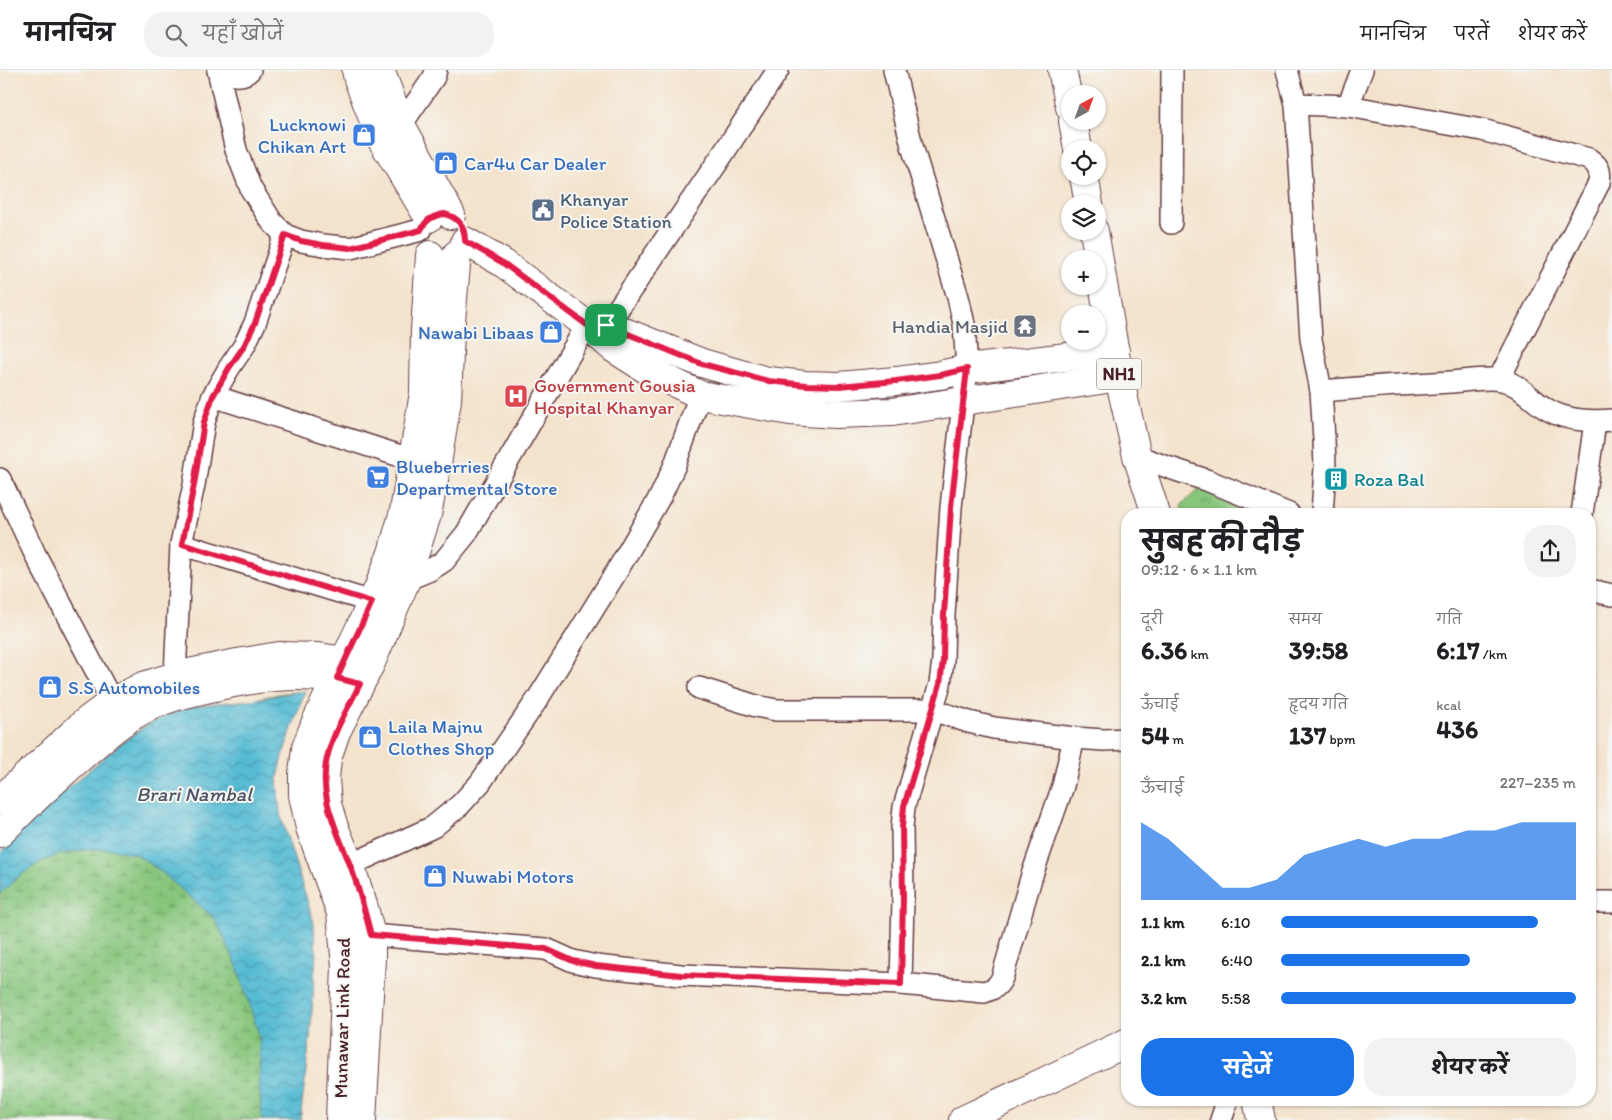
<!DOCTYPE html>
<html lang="hi">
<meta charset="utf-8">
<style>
:root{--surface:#fff;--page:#f2f2f2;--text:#202124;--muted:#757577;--line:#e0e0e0;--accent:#1a73e8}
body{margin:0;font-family:Itim,"Playpen Sans Deva",sans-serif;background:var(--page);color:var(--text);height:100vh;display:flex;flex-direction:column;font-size:19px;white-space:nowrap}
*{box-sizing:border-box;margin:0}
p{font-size:16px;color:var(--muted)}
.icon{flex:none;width:28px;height:28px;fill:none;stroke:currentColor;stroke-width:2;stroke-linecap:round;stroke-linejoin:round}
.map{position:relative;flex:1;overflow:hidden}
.side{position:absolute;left:1121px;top:438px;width:475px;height:598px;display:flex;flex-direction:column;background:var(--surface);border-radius:20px;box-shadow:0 1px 4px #0004}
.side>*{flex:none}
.needle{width:32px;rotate:41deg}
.buttons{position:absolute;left:1061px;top:15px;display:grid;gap:10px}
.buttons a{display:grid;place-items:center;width:45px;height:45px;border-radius:50%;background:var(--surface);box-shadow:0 1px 4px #0004;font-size:25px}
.pin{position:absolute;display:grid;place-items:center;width:42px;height:42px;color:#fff;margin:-21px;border-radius:10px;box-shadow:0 2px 8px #0006}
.round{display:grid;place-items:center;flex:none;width:52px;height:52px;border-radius:20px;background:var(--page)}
.overview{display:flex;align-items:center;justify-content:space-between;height:85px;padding:0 20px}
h1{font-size:28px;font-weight:700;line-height:38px}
.stats{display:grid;grid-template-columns:repeat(3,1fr);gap:8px;height:85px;padding:5px 20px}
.stats div{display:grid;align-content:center}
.stats b{font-size:25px;font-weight:700}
.stats small{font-size:14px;font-weight:400}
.stats p{font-size:14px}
.chart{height:140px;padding:10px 20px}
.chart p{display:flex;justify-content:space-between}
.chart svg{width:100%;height:90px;margin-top:5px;fill:var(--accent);opacity:.7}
.button{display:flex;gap:10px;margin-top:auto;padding:10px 20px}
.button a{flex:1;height:58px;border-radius:20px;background:var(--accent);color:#fff;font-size:20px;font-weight:700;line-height:58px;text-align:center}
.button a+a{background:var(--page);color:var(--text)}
ul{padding:0 20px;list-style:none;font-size:16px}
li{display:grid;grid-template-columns:80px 60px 1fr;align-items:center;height:38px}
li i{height:12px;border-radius:6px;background:var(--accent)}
header{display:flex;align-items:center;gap:30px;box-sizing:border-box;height:70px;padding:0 25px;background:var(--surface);border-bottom:1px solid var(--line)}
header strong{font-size:24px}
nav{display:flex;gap:28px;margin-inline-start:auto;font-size:18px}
.search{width:350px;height:45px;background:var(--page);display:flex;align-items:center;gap:12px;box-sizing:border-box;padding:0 18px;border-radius:20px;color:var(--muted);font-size:19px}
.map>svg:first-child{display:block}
.wetland{fill:url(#wetland-marsh);stroke:#687254}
.park{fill:url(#park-crowns);stroke:#687254}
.water{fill:url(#water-waves);stroke:#506e80}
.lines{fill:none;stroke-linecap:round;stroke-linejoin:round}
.street-casing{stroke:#643c43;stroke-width:24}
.secondary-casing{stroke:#643c43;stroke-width:30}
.primary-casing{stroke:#643c43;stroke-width:30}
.highway-casing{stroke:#643c43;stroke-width:30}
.street{stroke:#fff;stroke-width:21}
.secondary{stroke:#fff;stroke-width:28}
.primary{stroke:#fff;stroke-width:28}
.highway{stroke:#fff;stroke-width:28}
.route-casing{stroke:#fff;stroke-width:10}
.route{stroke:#e11d48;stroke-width:6}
.labels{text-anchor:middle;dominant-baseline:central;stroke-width:4;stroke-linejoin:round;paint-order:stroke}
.shield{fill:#f6f6f2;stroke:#7e6067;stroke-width:1}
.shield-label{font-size:18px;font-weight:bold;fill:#4a1f2b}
.shop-label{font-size:19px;fill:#366cbe;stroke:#f6f6f2;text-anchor:start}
.service-label{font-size:19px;fill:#4e5e75;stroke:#f6f6f2;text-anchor:start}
.worship-label{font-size:19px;fill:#5b616d;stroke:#f6f6f2;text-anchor:end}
.health-label{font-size:19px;fill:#be3a42;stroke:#f6f6f2;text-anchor:start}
.culture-label{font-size:19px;fill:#0d838f;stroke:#f6f6f2;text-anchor:start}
.street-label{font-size:19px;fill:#4a1f2b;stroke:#f6f6f2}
.water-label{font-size:20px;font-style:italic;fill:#4e5666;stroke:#f6f6f2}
</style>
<header>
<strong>मानचित्र</strong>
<div class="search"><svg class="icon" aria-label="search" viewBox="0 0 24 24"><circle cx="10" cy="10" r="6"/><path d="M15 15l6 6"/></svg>यहाँ खोजें</div>
<nav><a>मानचित्र</a><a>परतें</a><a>शेयर करें</a></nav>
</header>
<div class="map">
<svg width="1612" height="1050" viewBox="0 0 1612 1050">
<defs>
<pattern id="wetland-marsh" width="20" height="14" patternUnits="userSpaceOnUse" patternTransform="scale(1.25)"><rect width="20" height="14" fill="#87c67c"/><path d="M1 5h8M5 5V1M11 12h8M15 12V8" fill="none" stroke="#70a066"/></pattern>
<pattern id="park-crowns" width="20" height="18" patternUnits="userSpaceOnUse" patternTransform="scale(1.25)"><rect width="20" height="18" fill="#87c67c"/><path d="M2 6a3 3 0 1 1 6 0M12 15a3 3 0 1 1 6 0" fill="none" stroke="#70a066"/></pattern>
<pattern id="water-waves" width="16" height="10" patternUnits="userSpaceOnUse" patternTransform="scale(1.25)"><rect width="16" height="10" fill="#56bcd4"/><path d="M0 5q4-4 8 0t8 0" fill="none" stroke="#4998ac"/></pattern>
</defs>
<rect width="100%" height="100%" fill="#f6f6f2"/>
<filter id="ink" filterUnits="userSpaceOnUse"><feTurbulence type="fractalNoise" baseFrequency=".02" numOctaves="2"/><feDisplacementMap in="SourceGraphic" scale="10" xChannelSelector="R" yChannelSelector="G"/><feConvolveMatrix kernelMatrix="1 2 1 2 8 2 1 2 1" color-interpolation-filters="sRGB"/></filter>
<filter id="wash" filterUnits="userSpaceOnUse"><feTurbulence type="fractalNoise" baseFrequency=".0096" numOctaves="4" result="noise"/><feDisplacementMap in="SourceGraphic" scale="20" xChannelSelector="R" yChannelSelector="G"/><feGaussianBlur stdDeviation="1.12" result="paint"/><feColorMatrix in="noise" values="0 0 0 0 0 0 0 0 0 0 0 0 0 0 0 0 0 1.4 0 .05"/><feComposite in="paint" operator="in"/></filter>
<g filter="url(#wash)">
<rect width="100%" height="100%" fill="#f4e3cc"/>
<polygon class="wetland" points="305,621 285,678 277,711 280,744 313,850 316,881 310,967 300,1050 0,1050 0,784 49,735 118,675 146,655 184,639 216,633 251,630 282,623"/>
<polygon class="park" points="1199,419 1267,444 1183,444 1181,435"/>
<path class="water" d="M305,621L285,678L277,711L280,744L313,850L316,881L310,967L300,1050H262L259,1012L260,989L259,965L237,896L215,849L159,800L137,785L113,779H89L62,784L40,792L18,807L0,824V784C24,756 52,732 80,708C112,681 143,652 184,639C206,633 229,633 252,630C270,627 287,623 305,621Z"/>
</g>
<g filter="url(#ink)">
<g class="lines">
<g class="street-casing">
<g id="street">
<polyline points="218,0 236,80 251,119 272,152 285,165 301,171 323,175 350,178 421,160"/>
<path d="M218,0C230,3 241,10 250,0"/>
<polyline points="894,0 912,76 958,227 964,254 967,299 951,437 944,545 943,590 940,614 904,737 902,757 903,828 901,914"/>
<polyline points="1287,0 1296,34 1311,269 1321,321 1324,369 1325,398 1322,444"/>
<path d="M1296,34L1348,36L1482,60L1589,89C1599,96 1601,101 1599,113L1499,309"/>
<polyline points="1348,36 1362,0"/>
<polyline points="401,55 434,7 436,0"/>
<polyline points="1171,153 1172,0"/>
<polyline points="607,255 719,90 778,0"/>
<path d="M1321,321C1364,317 1407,314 1451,312C1466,311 1487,307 1501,310C1519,313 1530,329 1545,338C1565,351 1589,352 1612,350"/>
<polyline points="213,326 413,390"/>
<polyline points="1137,386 1170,398 1209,411 1289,444"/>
<polyline points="0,409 35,484 119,645"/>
<polyline points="1582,444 1595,352"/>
<polyline points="181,474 372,532"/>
<polyline points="406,510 430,500 444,491 466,464 587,255"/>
<polyline points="1590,520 1612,525"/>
<polyline points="175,606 181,474 194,415 204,352 213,326 229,298 244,276 255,253 285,165"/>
<polyline points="699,618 756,636 776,640 933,640 969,652 994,658 1074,668 1104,670 1128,669"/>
<polyline points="350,795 433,757 460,735 480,713 537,630 617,501 643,456 661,425 674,397 700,325"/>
<polyline points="1590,832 1612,832"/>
<path d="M371,865L546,879L573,891L596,896L681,905L901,914L984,922C993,919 998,917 1002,908L1032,805L1063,716L1074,668"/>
<polyline points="1221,1050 1228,1029"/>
</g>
</g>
<g class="secondary-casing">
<g id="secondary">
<polyline points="0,730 84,653 112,632 143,616 175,606 237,593 279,586 318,587 366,594"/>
<path d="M0,763C29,734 59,706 89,680C105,666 122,651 141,641C160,630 181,625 202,620C255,607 302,600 356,613"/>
<polyline points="963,1050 1128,972"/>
</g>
</g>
<g class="primary-casing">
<g id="primary">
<polyline points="356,0 358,9 380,67 429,148"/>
<polyline points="380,0 401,55 451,145"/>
<polyline points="465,171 503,193 587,255 613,278 646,299 700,325 790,341 836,344 892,342 1119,307"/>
<polyline points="587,255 607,255 702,293 737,303 768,311 805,315 839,316 896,311 940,305 967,299 1115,281"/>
<polyline points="340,1050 346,896 341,843 310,758 303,725 303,704 306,678 315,654 378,519 392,483 404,441 424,323 425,260 430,185"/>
<polyline points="362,1050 371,889 371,865 364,838 350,795 334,757 327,734 325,709 327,688 336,662 370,595 406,510 427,445 437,394 447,330 450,262 457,184"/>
</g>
</g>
<g class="highway-casing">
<g id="highway">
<polyline points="1062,0 1070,37"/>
<polyline points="1073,51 1078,79"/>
<polyline points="1084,106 1089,134"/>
<polyline points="1094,161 1119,307 1137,386 1156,444"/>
<polyline points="1257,1029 1261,1050"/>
</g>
</g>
<use href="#street" class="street"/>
<use href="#secondary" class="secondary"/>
<use href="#primary" class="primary"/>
<use href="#highway" class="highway"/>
</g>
</g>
<g class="lines" filter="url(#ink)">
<g class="route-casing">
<path id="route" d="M444,144C458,147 465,156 465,171L503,193L587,255H606L702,294L737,303L768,311L806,315L839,316L896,311L940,305L967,299L951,437L944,545L943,590L940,614L904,736L902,757L903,828L901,914L681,905L596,896L573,891L546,879L371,865C365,842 359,818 350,795C337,760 318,727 327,688C333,662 348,638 360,614L337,608L372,532L182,474L194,415L204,352L213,326L229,298L244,276L255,253L285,165L301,171L323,175L350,178L421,160C426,150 432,146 444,144Z"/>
</g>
<use href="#route" class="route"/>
</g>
<defs>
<g id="shop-square" transform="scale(1.25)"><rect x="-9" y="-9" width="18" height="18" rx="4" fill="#3f7fe0" stroke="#f6f6f2"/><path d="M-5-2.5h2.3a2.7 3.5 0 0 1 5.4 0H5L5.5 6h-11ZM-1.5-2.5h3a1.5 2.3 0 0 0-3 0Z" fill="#fff"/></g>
<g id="civic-square" transform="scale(1.25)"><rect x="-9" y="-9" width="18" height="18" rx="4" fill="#5c6f8a" stroke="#f6f6f2"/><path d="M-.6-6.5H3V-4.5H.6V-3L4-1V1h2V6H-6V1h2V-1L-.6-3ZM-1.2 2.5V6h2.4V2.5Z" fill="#fff"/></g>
<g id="temple-square" transform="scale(1.25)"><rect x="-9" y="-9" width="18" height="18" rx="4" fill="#6b7280" stroke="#f6f6f2"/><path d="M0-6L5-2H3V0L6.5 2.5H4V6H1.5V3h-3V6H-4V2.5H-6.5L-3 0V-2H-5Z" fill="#fff"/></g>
<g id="hospital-square" transform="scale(1.25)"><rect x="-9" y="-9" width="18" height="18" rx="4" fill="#e0444e" stroke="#f6f6f2"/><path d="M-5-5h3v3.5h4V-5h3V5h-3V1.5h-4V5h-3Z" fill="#fff"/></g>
<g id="supermarket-square" transform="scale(1.25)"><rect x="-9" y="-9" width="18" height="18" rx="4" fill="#3f7fe0" stroke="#f6f6f2"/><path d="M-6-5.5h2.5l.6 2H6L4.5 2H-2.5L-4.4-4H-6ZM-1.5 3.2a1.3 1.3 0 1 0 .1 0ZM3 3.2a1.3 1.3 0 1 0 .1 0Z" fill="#fff"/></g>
<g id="building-square" transform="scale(1.25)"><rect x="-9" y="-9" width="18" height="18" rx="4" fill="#0f9aa8" stroke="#f6f6f2"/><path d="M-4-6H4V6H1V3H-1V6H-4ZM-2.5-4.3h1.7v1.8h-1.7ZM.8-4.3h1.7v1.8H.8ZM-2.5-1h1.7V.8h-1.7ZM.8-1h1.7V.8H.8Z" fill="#fff"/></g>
</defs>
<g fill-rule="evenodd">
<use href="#shop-square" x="364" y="65"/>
<use href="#shop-square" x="446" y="93"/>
<use href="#civic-square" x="543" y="140"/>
<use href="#temple-square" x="1025" y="256"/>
<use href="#shop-square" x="551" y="262"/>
<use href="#hospital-square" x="516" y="326"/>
<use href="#supermarket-square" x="378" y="407"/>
<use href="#building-square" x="1336" y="409"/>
<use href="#shop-square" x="50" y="617"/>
<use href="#shop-square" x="370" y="667"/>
<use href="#shop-square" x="435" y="806"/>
</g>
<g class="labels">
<rect class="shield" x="1096.5" y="288.5" width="45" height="31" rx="4"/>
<g class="shield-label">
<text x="1119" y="304">NH1</text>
</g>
<g class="shop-label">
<text x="346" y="54" text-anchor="end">Lucknowi<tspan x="346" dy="22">Chikan Art</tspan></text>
<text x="464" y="93">Car4u Car Dealer</text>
<text x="534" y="262" text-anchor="end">Nawabi Libaas</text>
<text x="396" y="396">Blueberries<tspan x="396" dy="22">Departmental Store</tspan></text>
<text x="68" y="617">S.S Automobiles</text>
<text x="388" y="656">Laila Majnu<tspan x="388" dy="22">Clothes Shop</tspan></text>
<text x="452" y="806">Nuwabi Motors</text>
</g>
<g class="service-label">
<text x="560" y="129">Khanyar<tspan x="560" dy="22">Police Station</tspan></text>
</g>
<g class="worship-label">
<text x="1008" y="256">Handia Masjid</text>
</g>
<g class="health-label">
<text x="534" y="315">Government Gousia<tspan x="534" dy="22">Hospital Khanyar</tspan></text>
</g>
<g class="culture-label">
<text x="1354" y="409">Roza Bal</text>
</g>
<g class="street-label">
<text transform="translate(342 948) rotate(-89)">Munawar Link Road</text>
</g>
<g class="water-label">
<text x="194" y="724">Brari Nambal</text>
</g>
</g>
</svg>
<div class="buttons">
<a><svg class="needle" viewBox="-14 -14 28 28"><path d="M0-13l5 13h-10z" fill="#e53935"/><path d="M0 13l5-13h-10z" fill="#757577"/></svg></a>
<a><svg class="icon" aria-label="locate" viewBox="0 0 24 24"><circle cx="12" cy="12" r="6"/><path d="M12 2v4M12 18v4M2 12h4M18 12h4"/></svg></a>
<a><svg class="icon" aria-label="layers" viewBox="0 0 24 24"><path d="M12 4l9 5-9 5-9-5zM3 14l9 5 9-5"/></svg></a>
<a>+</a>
<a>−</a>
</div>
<div class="pin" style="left:606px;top:255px;background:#1e9e55"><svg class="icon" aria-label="arrive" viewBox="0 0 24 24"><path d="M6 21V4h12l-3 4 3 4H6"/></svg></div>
<section class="side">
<div class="overview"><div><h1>सुबह की दौड़</h1><p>09:12 · 6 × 1.1 km</p></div><a class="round"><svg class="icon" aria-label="share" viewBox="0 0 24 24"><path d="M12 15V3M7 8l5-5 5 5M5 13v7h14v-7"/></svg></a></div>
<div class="stats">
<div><p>दूरी</p><b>6.36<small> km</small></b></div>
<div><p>समय</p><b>39:58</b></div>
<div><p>गति</p><b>6:17<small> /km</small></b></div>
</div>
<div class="stats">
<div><p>ऊँचाई</p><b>54<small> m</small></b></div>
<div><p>हृदय गति</p><b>137<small> bpm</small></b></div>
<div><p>kcal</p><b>436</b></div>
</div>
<div class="chart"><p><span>ऊँचाई</span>227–235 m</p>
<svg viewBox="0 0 160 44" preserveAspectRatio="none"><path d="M0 44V6L10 14L20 26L30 38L40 38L50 34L60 22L70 18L80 14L90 18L100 14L110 14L120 10L130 10L140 6L150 6L160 6V44z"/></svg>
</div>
<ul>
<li><b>1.1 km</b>6:10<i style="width:87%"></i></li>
<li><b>2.1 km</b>6:40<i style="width:64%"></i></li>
<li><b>3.2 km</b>5:58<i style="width:100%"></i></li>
</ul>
<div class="button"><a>सहेजें</a><a>शेयर करें</a></div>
</section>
</div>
